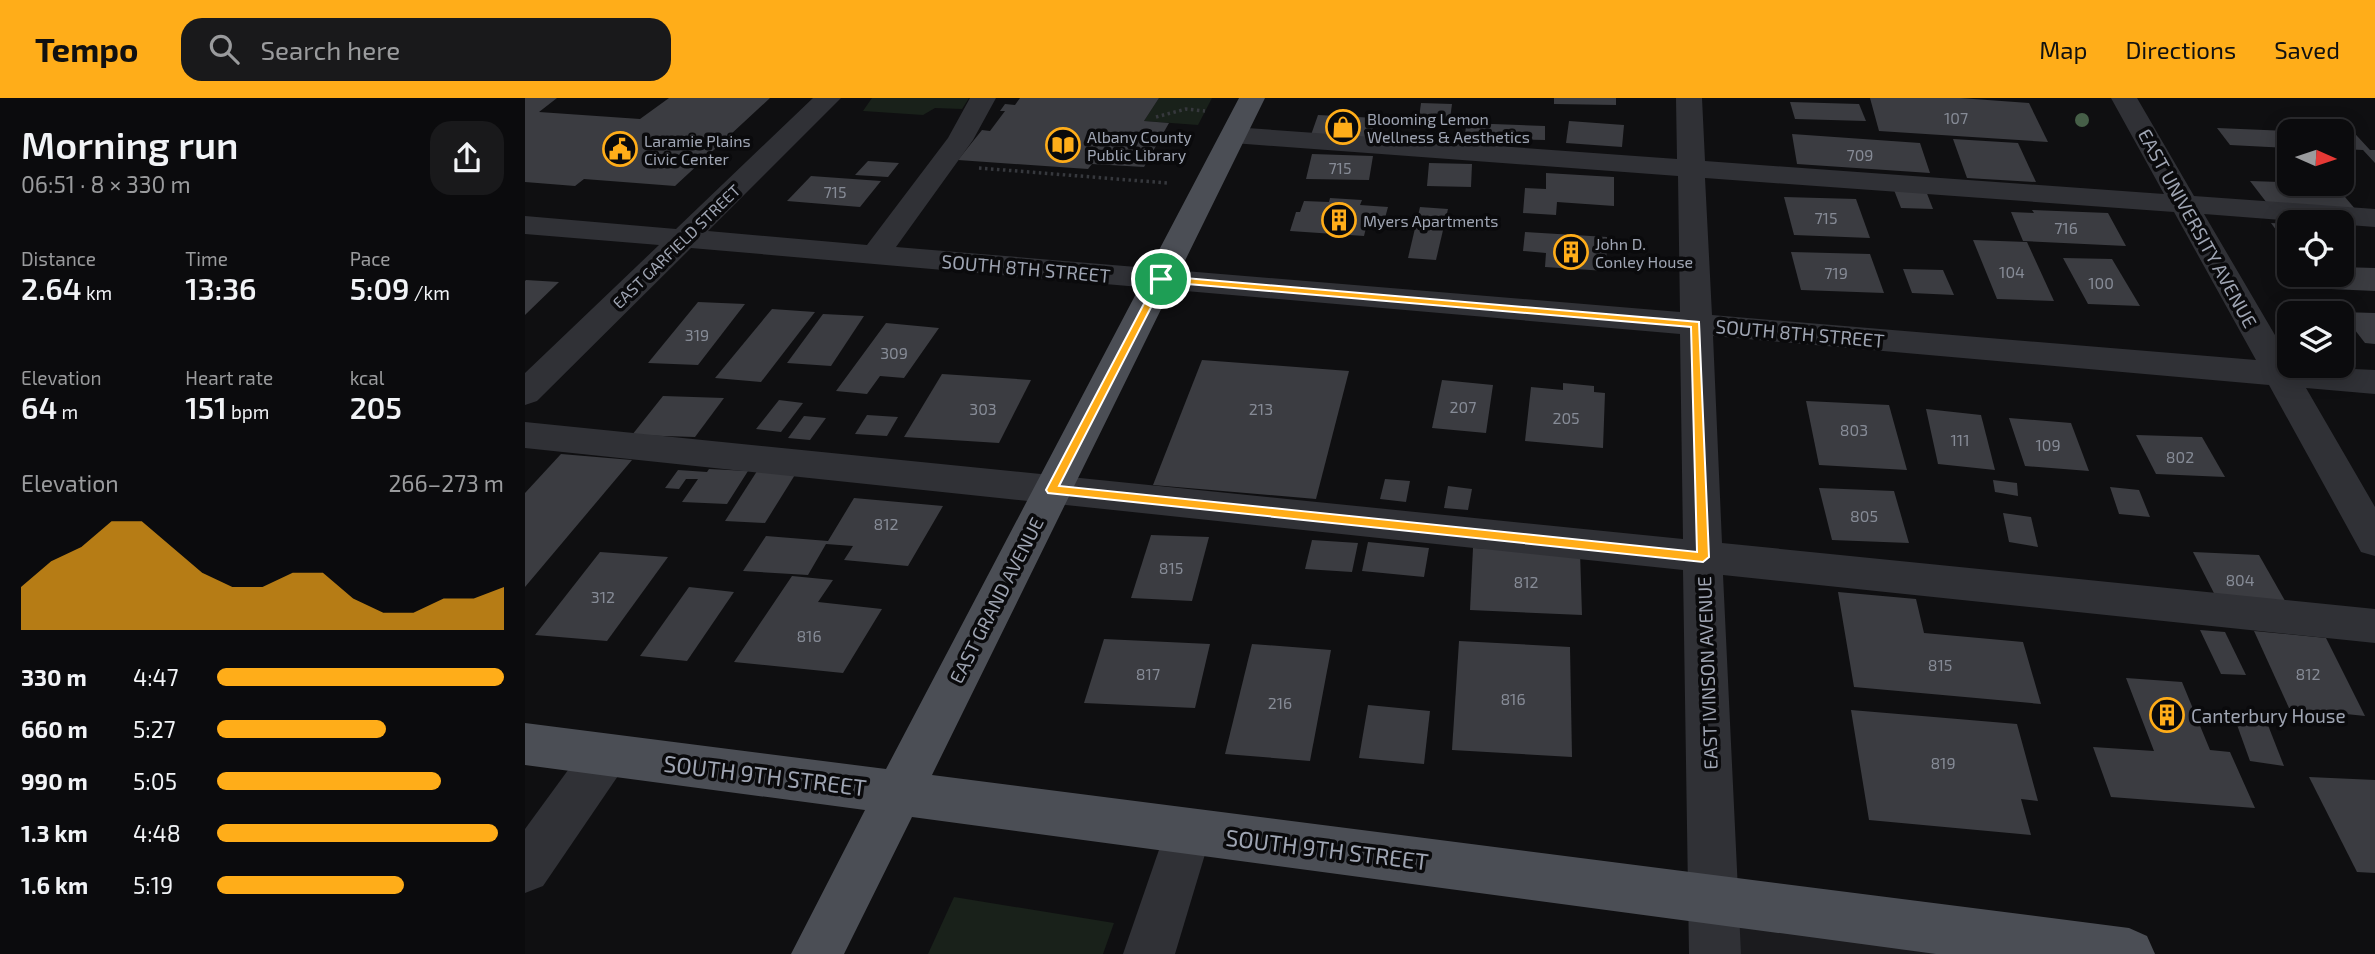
<!DOCTYPE html>
<meta charset="utf-8">
<style>
:root{--surface:#0b0b0d;--page:#19191b;--text:#f1f3f6;--muted:#9a9b9d;--line:#2b2b2e;--accent:#ffad19}
body{margin:0;font-family:"Exo 2",sans-serif;background:var(--page);color:var(--text);height:100vh;display:flex;flex-direction:column;font-size:26px;white-space:nowrap}
*{box-sizing:border-box;margin:0}
p{font-size:23px;color:var(--muted)}
.icon{flex:none;width:38px;height:38px;fill:none;stroke:currentColor;stroke-width:2;stroke-linecap:round;stroke-linejoin:round}
.map{position:relative;flex:1;overflow:hidden}
.drawer{display:flex;flex-direction:column;background:var(--surface);width:525px}
.drawer>*{flex:none}
.needle{width:46px;rotate:93deg}
.fabs{position:absolute;left:1752px;top:21px;display:grid;gap:14px}
.fabs a{display:grid;place-items:center;width:77px;height:77px;border-radius:14px;background:var(--surface);box-shadow:0 4px 18px #0003,0 0 0 2px var(--line);font-size:35px}
.pin{position:absolute;display:grid;place-items:center;width:60px;height:60px;color:#fff;margin:-30px;border:4px solid #fff;border-radius:50%;box-shadow:0 2px 7px #0007}
.round{display:grid;place-items:center;flex:none;width:74px;height:74px;border-radius:21px;background:var(--page)}
.head{display:flex;align-items:center;justify-content:space-between;height:119px;padding:0 21px}
h1{font-size:38px;font-weight:600;line-height:52px}
.stats{display:grid;grid-template-columns:repeat(3,1fr);gap:10px;height:119px;padding:7px 21px}
.stats div{display:grid;align-content:center}
.stats b{font-size:30px;font-weight:600}
.stats small{font-size:19px;font-weight:400}
.stats p{font-size:19px}
.chart{height:196px;padding:14px 21px}
.chart p{display:flex;justify-content:space-between}
.chart svg{width:100%;height:126px;margin-top:7px;fill:var(--accent);opacity:.7}
ul{padding:0 21px;list-style:none;font-size:23px}
li{display:grid;grid-template-columns:112px 84px 1fr;align-items:center;height:52px}
li i{height:18px;border-radius:9px;background:var(--accent)}
header{display:flex;align-items:center;gap:42px;box-sizing:border-box;height:98px;padding:0 35px;background:var(--accent);color:#111}
header strong{font-size:33px}
nav{display:flex;gap:38px;margin-inline-start:auto;font-size:24px}
.search{width:490px;height:63px;background:var(--page);display:flex;align-items:center;gap:18px;box-sizing:border-box;padding:0 24px;border-radius:21px;color:var(--muted);font-size:26px}
main{display:flex;flex:1;min-height:0}
.map>svg:first-child{display:block}
.built{fill:#1b1b1e}
.green{fill:#19211a}
.building{fill:#3b3c41}
.lines{fill:none;stroke-linecap:round;stroke-linejoin:round}
.path{stroke:#36383d;stroke-width:3.5;stroke-dasharray:2.5 3.5;stroke-linecap:butt}
.minor{fill:#303136;fill-rule:evenodd}
.major{fill:#4b4e55;fill-rule:evenodd}
.tree{fill:#465f48}
.route{fill:#ffad19;stroke:#fff;stroke-width:2;fill-rule:evenodd}
.labels{text-anchor:middle;dominant-baseline:central;stroke-width:7;stroke-linejoin:round;paint-order:stroke}
.number-label{font-size:16px;fill:#868b96}
.far-poi-label{font-size:16px;fill:#9fa5b3;stroke:#0a0a0c;text-anchor:start}
.far-street-label{font-size:16px;fill:#9fa5b3;stroke:#0a0a0c}
.street-label{font-size:19px;fill:#9fa5b3;stroke:#0a0a0c}
.poi-label{font-size:19px;fill:#9fa5b3;stroke:#0a0a0c;text-anchor:start}
.near-street-label{font-size:23px;fill:#9fa5b3;stroke:#0a0a0c}
</style>
<header>
<strong>Tempo</strong>
<div class="search"><svg class="icon" aria-label="search" viewBox="0 0 24 24"><circle cx="10" cy="10" r="6"/><path d="M15 15l6 6"/></svg>Search here</div>
<nav><a>Map</a><a>Directions</a><a>Saved</a></nav>
</header>
<main>
<section class="drawer">
<div class="head"><div><h1>Morning run</h1><p>06:51 · 8 × 330 m</p></div><a class="round"><svg class="icon" aria-label="share" viewBox="0 0 24 24"><path d="M12 15V3M7 8l5-5 5 5M5 13v7h14v-7"/></svg></a></div>
<div class="stats">
<div><p>Distance</p><b>2.64<small> km</small></b></div>
<div><p>Time</p><b>13:36</b></div>
<div><p>Pace</p><b>5:09<small> /km</small></b></div>
</div>
<div class="stats">
<div><p>Elevation</p><b>64<small> m</small></b></div>
<div><p>Heart rate</p><b>151<small> bpm</small></b></div>
<div><p>kcal</p><b>205</b></div>
</div>
<div class="chart"><p><span>Elevation</span>266–273 m</p>
<svg viewBox="0 0 160 44" preserveAspectRatio="none"><path d="M0 44V29L10 20L20 15L30 6L40 6L50 15L60 24L70 29L80 29L90 24L100 24L110 33L120 38L130 38L140 33L150 33L160 29V44z"/></svg>
</div>
<ul>
<li><b>330 m</b>4:47<i style="width:100%"></i></li>
<li><b>660 m</b>5:27<i style="width:59%"></i></li>
<li><b>990 m</b>5:05<i style="width:78%"></i></li>
<li><b>1.3 km</b>4:48<i style="width:98%"></i></li>
<li><b>1.6 km</b>5:19<i style="width:65%"></i></li>
</ul>
</section>
<div class="map">
<svg width="1850" height="856" viewBox="0 0 1850 856">
<rect width="100%" height="100%" fill="#0f0f11"/>
<polygon class="built" points="1205,804 1604,856 1213,856"/>
<g class="green">
<polygon points="347,0 444,0 437,11 410,10 398,17 338,13"/>
<polygon points="634,0 687,0 673,27 619,23"/>
<polygon points="429,799 589,825 578,856 403,856"/>
</g>
<g class="building">
<polygon points="0,0 32,0 14,14 115,21 144,0 245,0 150,88 59,81 50,88 0,84"/>
<polygon points="495,0 634,0 619,23 644,25 619,69 567,66 563,71 433,62 457,32 465,33 480,13 475,13 480,6 490,7"/>
<polygon points="1029,0 1091,0 1091,7 1029,6"/>
<polygon points="1345,0 1435,0 1504,5 1523,44 1354,33"/>
<polygon points="1265,4 1334,6 1341,23 1270,21"/>
<polygon points="896,5 927,6 925,21 894,20"/>
<polygon points="793,17 851,20 845,41 786,37"/>
<polygon points="1044,23 1099,27 1097,49 1041,45"/>
<polygon points="1776,24 1821,26 1845,52 1850,52 1850,65 1838,52 1816,51 1816,33 1784,33"/>
<polygon points="941,25 1020,28 1020,42 940,40"/>
<polygon points="1692,30 1764,33 1764,50 1705,47"/>
<polygon points="1267,36 1395,45 1405,75 1272,66"/>
<polygon points="1428,41 1493,45 1511,84 1442,80"/>
<polygon points="787,56 848,58 844,82 781,81"/>
<polygon points="343,63 374,65 363,79 330,77"/>
<polygon points="904,65 947,66 946,89 902,88"/>
<polygon points="1021,75 1089,79 1089,108 1032,104 1031,117 998,115 1000,90 1021,91"/>
<polygon points="286,78 356,83 335,109 262,103"/>
<polygon points="1725,83 1809,86 1831,112 1745,109"/>
<polygon points="1369,92 1401,93 1408,111 1376,110"/>
<polygon points="1259,99 1331,101 1345,140 1269,137"/>
<polygon points="805,100 837,102 835,107 863,109 857,131 841,130 839,138 765,133 771,114 775,114 779,103 804,104"/>
<polygon points="895,109 923,111 911,162 883,160"/>
<polygon points="1507,112 1583,115 1601,148 1498,143 1486,114 1509,115"/>
<polygon points="1746,125 1764,126 1764,150"/>
<polygon points="1000,134 1082,139 1081,173 1020,169 1021,155 998,153"/>
<polygon points="1448,142 1502,144 1529,203 1472,201"/>
<polygon points="1266,154 1345,156 1359,195 1276,192"/>
<polygon points="1538,160 1587,161 1615,208 1563,206"/>
<polygon points="1816,169 1850,170 1850,193 1806,191 1795,177 1816,177"/>
<polygon points="1378,171 1418,172 1429,197 1387,195"/>
<polygon points="1,182 34,184 0,217 0,183"/>
<polygon points="173,204 220,206 173,267 123,265"/>
<polygon points="247,211 290,214 236,284 190,280"/>
<polygon points="1816,214 1850,215 1850,246 1840,245"/>
<polygon points="298,216 339,218 306,268 262,265"/>
<polygon points="361,225 414,230 379,280 355,278 342,296 311,293"/>
<polygon points="677,262 824,273 791,401 628,387"/>
<polygon points="417,276 506,282 474,345 379,339"/>
<polygon points="917,282 968,287 961,335 907,330"/>
<polygon points="1038,285 1069,288 1069,294 1080,295 1078,350 1000,343 1006,289 1038,292"/>
<polygon points="138,298 199,300 170,339 107,337"/>
<polygon points="254,302 278,305 256,334 231,331"/>
<polygon points="1281,303 1364,307 1382,372 1294,367"/>
<polygon points="1401,311 1456,317 1470,372 1413,366"/>
<polygon points="342,317 373,319 362,338 330,336"/>
<polygon points="279,318 301,320 285,342 263,340"/>
<polygon points="1484,320 1546,325 1564,373 1500,368"/>
<polygon points="1611,337 1677,339 1700,379 1631,376"/>
<polygon points="36,356 107,362 0,489 0,395"/>
<polygon points="234,370 273,372 240,425 200,423"/>
<polygon points="184,371 223,373 202,406 157,404 173,381 161,381 154,391 140,390 153,372 182,374"/>
<polygon points="860,381 885,383 881,404 855,401"/>
<polygon points="1468,382 1492,385 1493,398 1470,394"/>
<polygon points="923,388 947,391 943,412 919,410"/>
<polygon points="1585,389 1614,392 1625,419 1594,416"/>
<polygon points="1294,390 1369,393 1384,445 1307,442"/>
<polygon points="329,400 418,408 383,468 319,462 328,448 301,446 283,477 218,473 241,438 303,443"/>
<polygon points="1478,415 1506,419 1513,449 1484,444"/>
<polygon points="626,437 684,439 667,503 606,500"/>
<polygon points="787,442 833,445 827,474 780,471"/>
<polygon points="843,444 904,450 899,479 837,473"/>
<polygon points="948,450 1055,454 1057,517 945,512"/>
<polygon points="75,454 143,459 82,543 10,537"/>
<polygon points="1668,454 1734,457 1763,508 1694,505"/>
<polygon points="267,478 308,482 293,504 357,511 318,575 209,564"/>
<polygon points="164,489 209,494 162,563 115,558"/>
<polygon points="1313,494 1391,501 1399,535 1498,544 1516,606 1329,589"/>
<polygon points="1675,532 1700,534 1721,577 1696,576"/>
<polygon points="1729,533 1801,540 1840,618 1764,610"/>
<polygon points="579,541 685,546 670,610 559,605"/>
<polygon points="934,543 1045,549 1047,659 927,652"/>
<polygon points="727,546 806,552 785,663 700,656"/>
<polygon points="1601,580 1657,584 1685,652 1705,654 1730,710 1586,699 1568,649 1629,653"/>
<polygon points="843,607 905,613 899,666 834,660"/>
<polygon points="1326,612 1492,626 1513,703 1496,701 1506,737 1344,722"/>
<polygon points="1707,613 1739,617 1759,668 1725,663"/>
<polygon points="1784,679 1850,682 1850,775 1832,774"/>
</g>
<g class="lines">
<g class="path">
<polyline points="631,19 661,11 680,13"/>
<polyline points="454,70 642,85"/>
</g>
<g class="minor">
<path d="M288,0H316L183,133L342,147L423,40L445,0H471L448,42L371,149L1155,214L1153,78L708,45L699,43L695,37L699,31L708,29L1152,61L1151,0H1177L1180,63L1639,96L1586,0H1612L1669,98L1850,111V129L1679,116L1764,261V268L1850,272V296L1781,290L1850,409V458L1836,454L1744,287L1188,238L1197,445L1850,511V545L1198,477L1216,856H1164L1158,472L0,350V324L1158,441L1155,236L166,150L12,303L0,307V275L134,147L0,136V118L151,131ZM1180,80L1649,114L1731,262L1187,217Z"/>
<polygon points="81,636 97,642 104,657 97,672 18,788 0,795 0,731 65,642"/>
<polygon points="663,710 680,717 687,733 650,856 598,856 646,717"/>
</g>
<polygon class="major" points="714,0 740,0 407,677 1604,830 1622,838 1630,856 1411,856 387,719 319,856 266,856 340,712 0,667 0,625 361,671"/>
</g>
<circle class="tree" cx="1557" cy="22" r="7"/>
<path class="route" d="M636,178L1174,224L1184,459L1178,464L523,395L521,392L632,181ZM639,184L1166,229L1172,454L534,388Z"/>
<defs>
<g id="shop-ring" transform="scale(1.75)"><circle r="9.5" fill="#0a0a0c" stroke="#ffad19" stroke-width="1.5"/><path d="M-5-2.5h2.3a2.7 3.5 0 0 1 5.4 0H5L5.5 6h-11ZM-1.5-2.5h3a1.5 2.3 0 0 0-3 0Z" fill="#ffad19"/></g>
<g id="library-ring" transform="scale(1.75)"><circle r="9.5" fill="#0a0a0c" stroke="#ffad19" stroke-width="1.5"/><path d="M-6-4Q-3-5.5-.7-3.5V5Q-3 3-6 4ZM6-4Q3-5.5 .7-3.5V5Q3 3 6 4Z" fill="#ffad19"/></g>
<g id="civic-ring" transform="scale(1.75)"><circle r="9.5" fill="#0a0a0c" stroke="#ffad19" stroke-width="1.5"/><path d="M-.6-6.5H3V-4.5H.6V-3L4-1V1h2V6H-6V1h2V-1L-.6-3ZM-1.2 2.5V6h2.4V2.5Z" fill="#ffad19"/></g>
<g id="building-ring" transform="scale(1.75)"><circle r="9.5" fill="#0a0a0c" stroke="#ffad19" stroke-width="1.5"/><path d="M-4-6H4V6H1V3H-1V6H-4ZM-2.5-4.3h1.7v1.8h-1.7ZM.8-4.3h1.7v1.8H.8ZM-2.5-1h1.7V.8h-1.7ZM.8-1h1.7V.8H.8Z" fill="#ffad19"/></g>
</defs>
<g fill-rule="evenodd">
<use href="#shop-ring" x="818" y="29"/>
<use href="#library-ring" x="538" y="47"/>
<use href="#civic-ring" x="95" y="51"/>
<use href="#building-ring" x="814" y="122"/>
<use href="#building-ring" x="1046" y="154"/>
<use href="#building-ring" x="1642" y="617"/>
</g>
<g class="labels">
<g class="number-label">
<text x="1431" y="19">107</text>
<text x="1335" y="56">709</text>
<text x="815" y="69">715</text>
<text x="310" y="93">715</text>
<text x="1301" y="119">715</text>
<text x="1541" y="129">716</text>
<text x="1487" y="173">104</text>
<text x="1311" y="174">719</text>
<text x="1576" y="184">100</text>
<text x="172" y="236">319</text>
<text x="369" y="254">309</text>
<text x="938" y="308">207</text>
<text x="458" y="310">303</text>
<text x="736" y="310">213</text>
<text x="1041" y="319">205</text>
<text x="1329" y="331">803</text>
<text x="1435" y="341">111</text>
<text x="1523" y="346">109</text>
<text x="1655" y="358">802</text>
<text x="1339" y="417">805</text>
<text x="361" y="425">812</text>
<text x="646" y="469">815</text>
<text x="1715" y="481">804</text>
<text x="1001" y="483">812</text>
<text x="78" y="498">312</text>
<text x="284" y="537">816</text>
<text x="1415" y="566">815</text>
<text x="623" y="575">817</text>
<text x="1783" y="575">812</text>
<text x="988" y="600">816</text>
<text x="755" y="604">216</text>
<text x="1418" y="664">819</text>
</g>
<g class="far-poi-label">
<text x="842" y="20">Blooming Lemon<tspan x="842" dy="18">Wellness &amp; Aesthetics</tspan></text>
<text x="562" y="38">Albany County<tspan x="562" dy="18">Public Library</tspan></text>
<text x="119" y="42">Laramie Plains<tspan x="119" dy="18">Civic Center</tspan></text>
<text x="838" y="122">Myers Apartments</text>
<text x="1070" y="145">John D.<tspan x="1070" dy="18">Conley House</tspan></text>
</g>
<g class="far-street-label">
<text transform="translate(151 148) rotate(-44)">EAST GARFIELD STREET</text>
</g>
<g class="street-label">
<text transform="translate(1673 130) rotate(61)">EAST UNIVERSITY AVENUE</text>
<text transform="translate(501 170) rotate(5)">SOUTH 8TH STREET</text>
<text transform="translate(1275 235) rotate(5)">SOUTH 8TH STREET</text>
<text transform="translate(471 502) rotate(-63)">EAST GRAND AVENUE</text>
<text transform="translate(1182 575) rotate(-92)">EAST IVINSON AVENUE</text>
</g>
<g class="poi-label">
<text x="1666" y="617">Canterbury House</text>
</g>
<g class="near-street-label">
<text transform="translate(240 677) rotate(7)">SOUTH 9TH STREET</text>
<text transform="translate(802 751) rotate(7)">SOUTH 9TH STREET</text>
</g>
</g>
</svg>
<div class="fabs">
<a><svg class="needle" viewBox="-14 -14 28 28"><path d="M0-13l5 13h-10z" fill="#e53935"/><path d="M0 13l5-13h-10z" fill="#9a9b9d"/></svg></a>
<a><svg class="icon" aria-label="locate" viewBox="0 0 24 24"><circle cx="12" cy="12" r="6"/><path d="M12 2v4M12 18v4M2 12h4M18 12h4"/></svg></a>
<a><svg class="icon" aria-label="layers" viewBox="0 0 24 24"><path d="M12 4l9 5-9 5-9-5zM3 14l9 5 9-5"/></svg></a>
</div>
<div class="pin" style="left:636px;top:181px;background:#1e9e55"><svg class="icon" aria-label="arrive" viewBox="0 0 24 24"><path d="M6 21V4h12l-3 4 3 4H6"/></svg></div>
</div>
</main>
